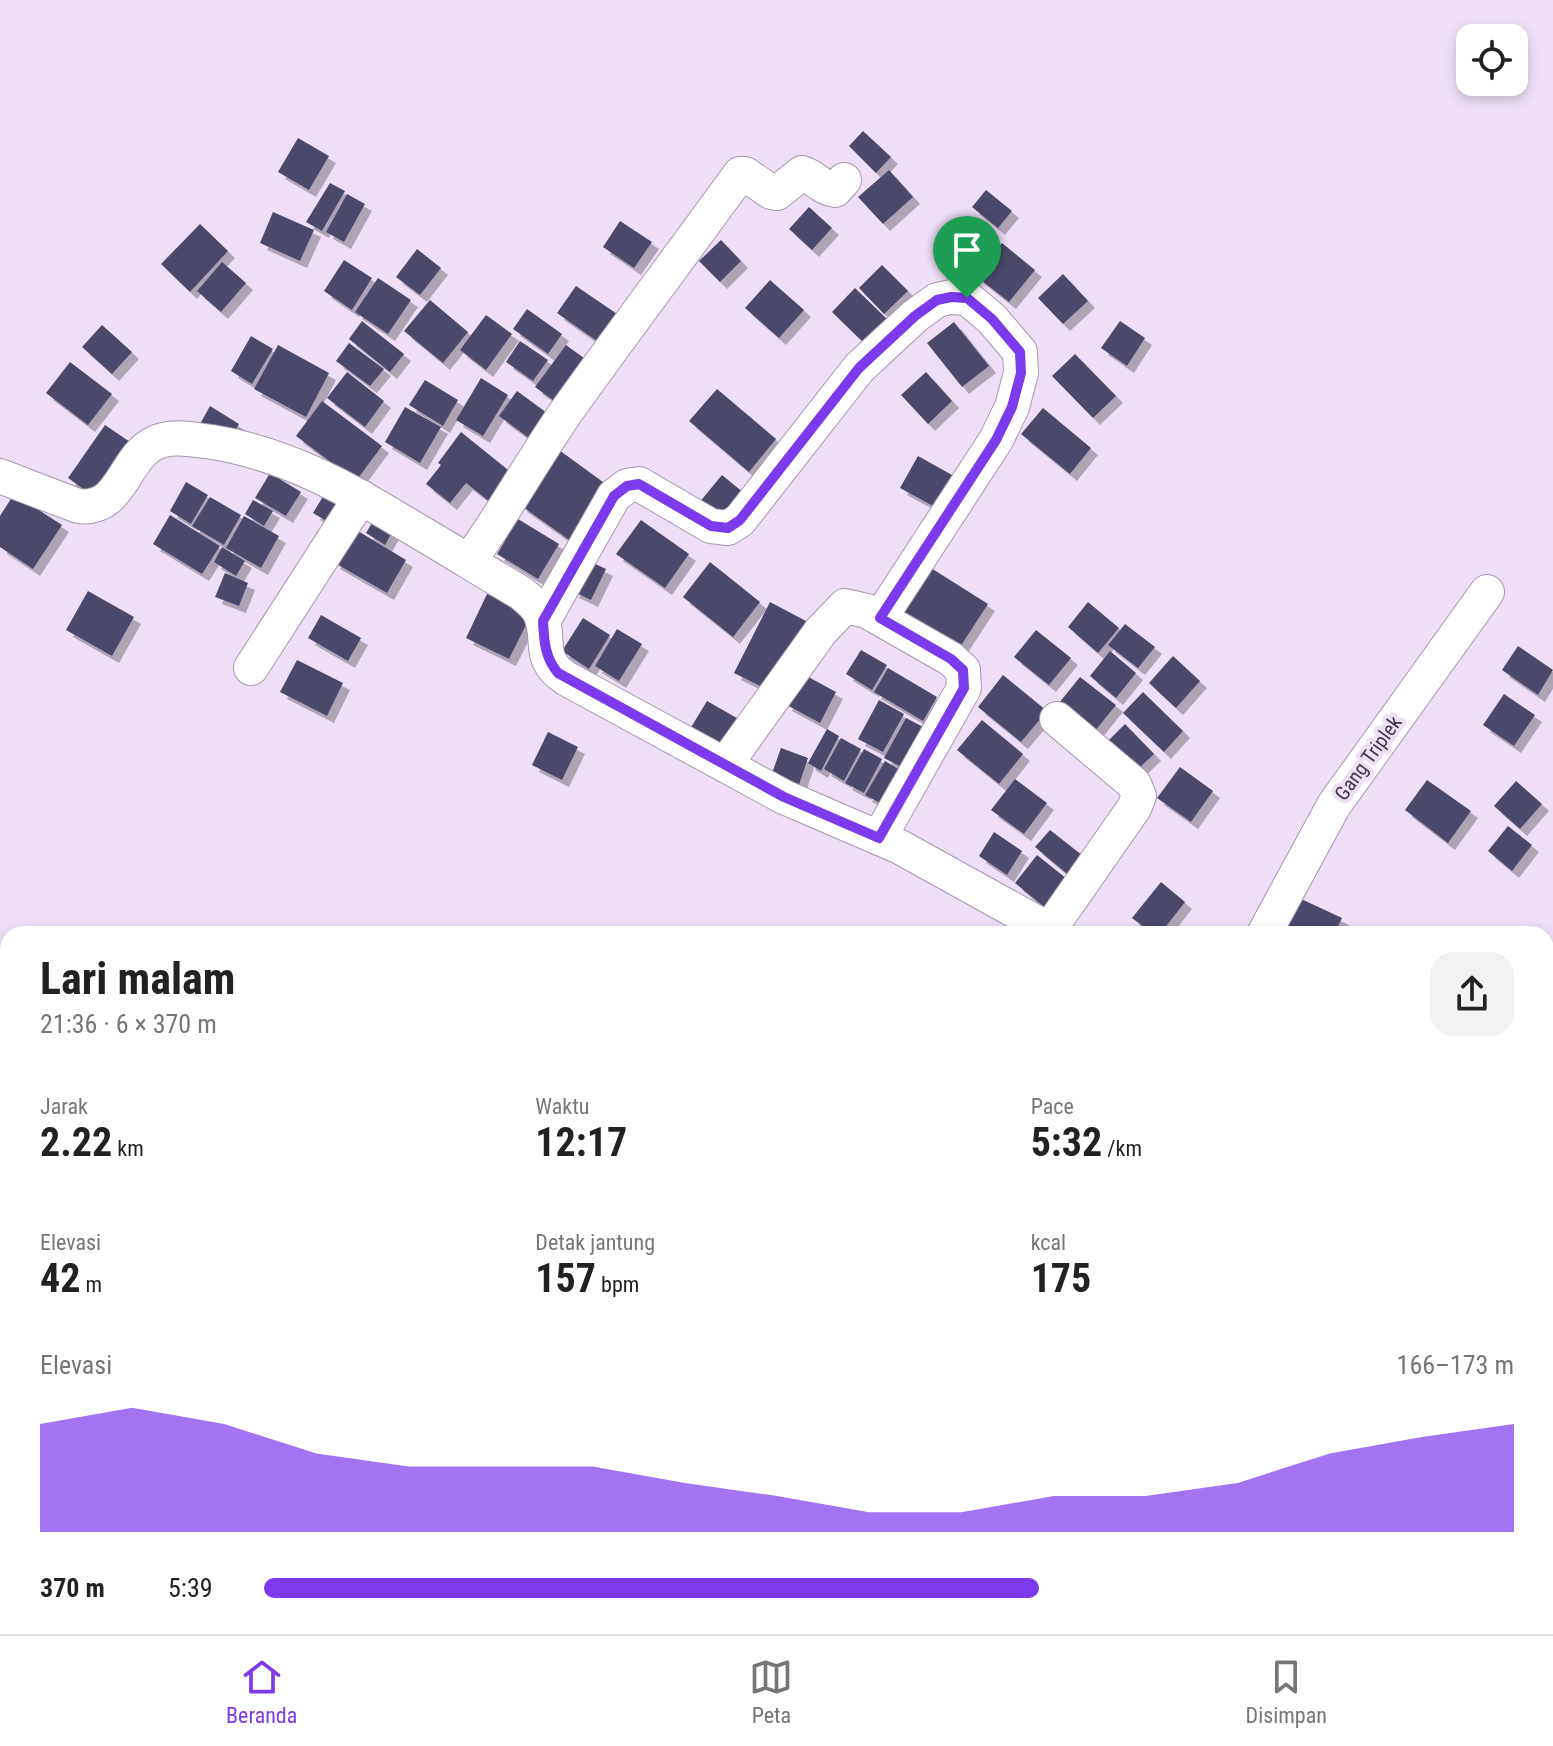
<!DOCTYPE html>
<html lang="id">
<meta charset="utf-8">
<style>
:root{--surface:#fff;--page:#f2f2f2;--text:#222;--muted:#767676;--line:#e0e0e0;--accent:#7c3aed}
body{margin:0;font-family:"Roboto Condensed",sans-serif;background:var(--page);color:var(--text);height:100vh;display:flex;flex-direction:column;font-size:30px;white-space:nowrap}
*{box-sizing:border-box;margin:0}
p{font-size:26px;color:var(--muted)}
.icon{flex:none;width:44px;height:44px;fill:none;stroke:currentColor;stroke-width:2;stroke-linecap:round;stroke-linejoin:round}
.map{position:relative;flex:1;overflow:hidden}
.sheet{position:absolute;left:0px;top:926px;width:1554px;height:708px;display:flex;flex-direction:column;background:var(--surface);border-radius:24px 24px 0 0;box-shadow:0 4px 12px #0003}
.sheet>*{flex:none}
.buttons{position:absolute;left:1456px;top:24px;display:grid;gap:16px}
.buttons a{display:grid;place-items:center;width:72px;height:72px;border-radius:16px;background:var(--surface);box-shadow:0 4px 12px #0003;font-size:40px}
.pin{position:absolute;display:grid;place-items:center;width:68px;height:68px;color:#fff;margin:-82px -34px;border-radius:50% 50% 50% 0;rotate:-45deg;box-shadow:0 0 8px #0007}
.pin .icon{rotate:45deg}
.round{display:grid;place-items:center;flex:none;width:84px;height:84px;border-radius:24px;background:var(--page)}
.overview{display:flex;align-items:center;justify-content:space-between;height:136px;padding:0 40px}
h1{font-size:44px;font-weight:700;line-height:60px}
.figures{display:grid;grid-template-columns:repeat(3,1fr);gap:12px;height:136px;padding:8px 40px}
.figures div{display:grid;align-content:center}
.figures b{font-size:40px;font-weight:700}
.figures small{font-size:22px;font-weight:400}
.figures p{font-size:22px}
.chart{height:224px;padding:16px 40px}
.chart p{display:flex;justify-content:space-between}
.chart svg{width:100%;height:144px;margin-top:8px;fill:var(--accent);opacity:.7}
ul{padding:0 40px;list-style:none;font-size:26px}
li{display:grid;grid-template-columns:128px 96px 1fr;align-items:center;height:60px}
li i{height:20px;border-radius:10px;background:var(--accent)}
.tab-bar{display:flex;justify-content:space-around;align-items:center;height:112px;border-top:2px solid var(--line);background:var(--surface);font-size:22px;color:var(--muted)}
.tab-bar a{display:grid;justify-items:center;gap:4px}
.tab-bar .current{color:var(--accent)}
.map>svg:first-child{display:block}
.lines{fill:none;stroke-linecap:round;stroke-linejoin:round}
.canal{stroke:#a5bbdd;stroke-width:32}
.building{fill:#4b496b;filter:url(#shadow)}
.street-casing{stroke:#a597ac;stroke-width:36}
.street{stroke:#fff;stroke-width:34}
.route-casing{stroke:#fff;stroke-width:16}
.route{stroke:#7c3aed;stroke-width:10}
.labels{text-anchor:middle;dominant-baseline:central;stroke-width:8;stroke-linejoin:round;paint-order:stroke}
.street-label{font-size:20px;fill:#3f3942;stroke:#eedff6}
</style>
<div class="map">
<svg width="1553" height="1634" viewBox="0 0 1553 1634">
<defs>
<filter id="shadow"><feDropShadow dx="7" dy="7" stdDeviation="0" flood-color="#0004"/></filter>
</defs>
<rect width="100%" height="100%" fill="#eedff6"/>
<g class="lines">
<g class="canal">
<polyline points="0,1417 8,1423"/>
<polyline points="264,1626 275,1634"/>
</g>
</g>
<g class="building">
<polygon points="863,131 891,157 876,173 849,146"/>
<polygon points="298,138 329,156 309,190 278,172"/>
<polygon points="889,170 913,197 883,224 858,197"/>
<polygon points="330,183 345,191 322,231 306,222"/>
<polygon points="986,190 1012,211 998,228 972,207"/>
<polygon points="347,194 365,204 344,242 326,232"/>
<polygon points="809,207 832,228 812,250 789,229"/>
<polygon points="273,212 314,230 300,261 260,243"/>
<polygon points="620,221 652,242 634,268 603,247"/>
<polygon points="200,224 228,251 190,292 161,264"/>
<polygon points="721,240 741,261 720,282 699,261"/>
<polygon points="1002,243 1035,270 1009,302 976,276"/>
<polygon points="417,249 441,268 420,295 396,277"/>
<polygon points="344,260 372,278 352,310 324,291"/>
<polygon points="222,262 246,283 221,312 197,291"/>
<polygon points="882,265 908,291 884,314 859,288"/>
<polygon points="1063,274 1088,301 1063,324 1038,298"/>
<polygon points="378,278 411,300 388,334 355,312"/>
<polygon points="770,280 804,310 779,338 745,308"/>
<polygon points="576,286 623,318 604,346 557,313"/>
<polygon points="855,288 889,321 866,345 832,312"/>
<polygon points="430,300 468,332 443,363 404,331"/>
<polygon points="527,309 562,334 548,354 513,329"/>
<polygon points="486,315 512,334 486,370 460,350"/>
<polygon points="362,321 404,354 390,372 349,339"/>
<polygon points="1120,321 1145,338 1127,366 1101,348"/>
<polygon points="954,322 989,366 962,387 927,343"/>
<polygon points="102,325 132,352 112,374 82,347"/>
<polygon points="251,336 273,349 252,384 231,371"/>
<polygon points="520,341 548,360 533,381 506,362"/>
<polygon points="349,343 384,369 370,386 336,361"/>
<polygon points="278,345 329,373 306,417 254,389"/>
<polygon points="566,345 595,366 565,409 535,387"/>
<polygon points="1075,354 1116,396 1093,418 1052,376"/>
<polygon points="70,362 112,394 88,425 46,393"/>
<polygon points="347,372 384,401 365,427 327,398"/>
<polygon points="926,372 952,401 928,424 901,395"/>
<polygon points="481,378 508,395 483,436 456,420"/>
<polygon points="425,380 458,400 443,426 409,405"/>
<polygon points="717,389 776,439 749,472 689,421"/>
<polygon points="517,391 547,413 529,438 499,416"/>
<polygon points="322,401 382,446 356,481 296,436"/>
<polygon points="210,406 239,424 229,442 200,424"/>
<polygon points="405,407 441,427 420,463 385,442"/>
<polygon points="1043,408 1091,448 1070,474 1021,434"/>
<polygon points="105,425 136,446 99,500 68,478"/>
<polygon points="461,432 512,473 490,502 466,483 450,503 426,484 441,465 438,463"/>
<polygon points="559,450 614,490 575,544 520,505"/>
<polygon points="918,456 961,480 944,512 900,488"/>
<polygon points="270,473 301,492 286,516 255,498"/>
<polygon points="722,475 750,498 727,527 698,504"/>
<polygon points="186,482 208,495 191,524 170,511"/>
<polygon points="330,485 351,498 335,526 313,513"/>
<polygon points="14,494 62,525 33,569 0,547 0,516"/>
<polygon points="210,497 241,515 224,545 192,526"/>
<polygon points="253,500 273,511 264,526 245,514"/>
<polygon points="170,515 220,546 202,574 153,544"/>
<polygon points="244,516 279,536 261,568 226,548"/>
<polygon points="375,518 394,529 385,545 366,533"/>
<polygon points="518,519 559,544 538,579 497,554"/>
<polygon points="641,520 689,554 665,588 616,554"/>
<polygon points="353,528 406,560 387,593 333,562"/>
<polygon points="222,547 245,561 236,576 214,562"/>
<polygon points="587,560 606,569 591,600 572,591"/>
<polygon points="710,562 760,602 733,637 683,597"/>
<polygon points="931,568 988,604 960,647 904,612"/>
<polygon points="225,573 248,583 239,606 215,597"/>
<polygon points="88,591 134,617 112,656 66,630"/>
<polygon points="487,594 531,615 509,659 466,638"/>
<polygon points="770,602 806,621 770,691 734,673"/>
<polygon points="1088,602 1119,628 1098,653 1068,627"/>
<polygon points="321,615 361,638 348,661 308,638"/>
<polygon points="583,618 610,635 589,669 562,651"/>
<polygon points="1125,624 1155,647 1138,668 1108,645"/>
<polygon points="617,629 642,644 619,681 595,666"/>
<polygon points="1036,630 1071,658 1049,685 1014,657"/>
<polygon points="1518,646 1553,670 1538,695 1502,670"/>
<polygon points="861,650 887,665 872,690 846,674"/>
<polygon points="1110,651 1136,673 1116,698 1090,676"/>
<polygon points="1173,656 1200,681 1176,708 1149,683"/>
<polygon points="297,660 343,683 327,716 280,692"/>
<polygon points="888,668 937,697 923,721 874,692"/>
<polygon points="801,673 836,692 820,723 785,704"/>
<polygon points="1003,675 1047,711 1021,742 978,707"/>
<polygon points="1080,677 1116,705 1091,736 1055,708"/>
<polygon points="1143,692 1183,731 1164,752 1123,713"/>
<polygon points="1504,694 1535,715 1514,746 1483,725"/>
<polygon points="879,700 904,714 883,752 858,739"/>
<polygon points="707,701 742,721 721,755 687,734"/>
<polygon points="906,718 927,729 905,769 884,758"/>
<polygon points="982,720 1023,754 999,784 957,750"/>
<polygon points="1125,724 1154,754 1132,775 1104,745"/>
<polygon points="827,729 839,736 821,771 808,763"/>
<polygon points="548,732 578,747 562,780 532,765"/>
<polygon points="841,738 861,749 844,781 824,769"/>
<polygon points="781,748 808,758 799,785 771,776"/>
<polygon points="864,749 882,759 864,793 845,783"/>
<polygon points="885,761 905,773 886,806 865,795"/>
<polygon points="1180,767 1213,791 1191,822 1157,798"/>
<polygon points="1015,779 1047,803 1024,834 991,810"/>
<polygon points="1427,780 1471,811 1448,843 1405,810"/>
<polygon points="1516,781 1542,804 1520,829 1494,806"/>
<polygon points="1508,826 1532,845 1512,871 1488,851"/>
<polygon points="1050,830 1087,859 1072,878 1035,847"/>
<polygon points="994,832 1022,851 1007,875 979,856"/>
<polygon points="1037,855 1072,883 1049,911 1015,883"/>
<polygon points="1161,882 1185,902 1160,934 1153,934 1132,918"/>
<polygon points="1299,898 1342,918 1334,934 1283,934"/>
<polygon points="1550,1095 1553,1097 1553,1139 1548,1146 1546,1144 1546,1100"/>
<polygon points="1546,1570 1553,1575 1553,1597 1546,1607"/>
<polygon points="287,1626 324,1626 329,1631 326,1634 297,1634"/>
<polygon points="1118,1626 1160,1626 1168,1634 1126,1634"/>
<polygon points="1162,1626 1198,1626 1205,1634 1170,1634"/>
<polygon points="1289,1626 1341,1626 1348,1634 1296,1634"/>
<polygon points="1449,1626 1482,1626 1485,1629 1480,1634 1457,1634"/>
</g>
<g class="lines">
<g class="street-casing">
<g id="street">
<path d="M0,476L78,506C126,512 122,450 163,440C179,436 196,440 212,442C283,453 345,487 406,524C444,546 482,570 521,593C527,598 534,603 539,611C553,638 534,658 567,679L784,797L900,847L1057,934"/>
<path d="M469,561C504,513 532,461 566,412C623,332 682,254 740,174H745L771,192L777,193L802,173C815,177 821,188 835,190L844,180"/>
<polyline points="543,621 614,496 627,486 639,484 711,526 728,528 740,520 859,368 915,316 937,300 951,297 967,298 992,319 1020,352 1021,373 1012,407 996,440 880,618"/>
<polyline points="251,668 361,497"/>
<polyline points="725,765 821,631 845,606 867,611 951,659 963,670 964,688 879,838"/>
<polyline points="1049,930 1134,808 1139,796 1134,784 1057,719"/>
<polyline points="1264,934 1334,805 1487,592"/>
<polyline points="1546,1181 1553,1187"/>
<polyline points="0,1358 8,1364"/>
<polyline points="359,1626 369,1634"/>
<polyline points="1386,1626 1398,1634"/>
<polyline points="1230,1634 1236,1626"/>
<polyline points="1433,1634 1439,1626"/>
</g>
</g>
<use href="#street" class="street"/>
</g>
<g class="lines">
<g class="route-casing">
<path id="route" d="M951,297L967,298L992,319L1020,352L1021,373L1012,407L996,440L880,618L951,659L963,670L964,688L879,838L784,797L558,673C545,658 544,641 543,621L614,496L627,486L639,484L711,526L728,528L740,520L859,368L915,316L937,300Z"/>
</g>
<use href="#route" class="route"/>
</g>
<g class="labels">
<g class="street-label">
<text transform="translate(1368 758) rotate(-54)">Gang Triplek</text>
</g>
</g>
</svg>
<div class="buttons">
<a><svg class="icon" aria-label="locate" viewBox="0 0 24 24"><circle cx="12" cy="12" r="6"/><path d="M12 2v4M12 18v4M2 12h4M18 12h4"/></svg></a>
</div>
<div class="pin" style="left:967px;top:298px;background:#1e9e55"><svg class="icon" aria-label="arrive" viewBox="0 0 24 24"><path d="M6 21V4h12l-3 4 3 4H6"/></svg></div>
<section class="sheet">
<div class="overview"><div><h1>Lari malam</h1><p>21:36 · 6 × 370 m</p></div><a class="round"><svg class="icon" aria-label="share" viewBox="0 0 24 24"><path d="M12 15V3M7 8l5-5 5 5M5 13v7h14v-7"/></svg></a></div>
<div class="figures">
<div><p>Jarak</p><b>2.22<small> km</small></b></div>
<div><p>Waktu</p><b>12:17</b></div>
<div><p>Pace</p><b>5:32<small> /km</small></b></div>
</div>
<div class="figures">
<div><p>Elevasi</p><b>42<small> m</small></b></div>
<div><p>Detak jantung</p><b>157<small> bpm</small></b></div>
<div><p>kcal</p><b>175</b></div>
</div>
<div class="chart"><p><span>Elevasi</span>166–173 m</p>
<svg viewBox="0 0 160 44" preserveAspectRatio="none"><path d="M0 44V11L10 6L20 11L30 20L40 24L50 24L60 24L70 29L80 33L90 38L100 38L110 33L120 33L130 29L140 20L150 15L160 11V44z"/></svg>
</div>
<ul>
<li><b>370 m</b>5:39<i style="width:62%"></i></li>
</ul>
</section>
</div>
<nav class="tab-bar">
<a class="current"><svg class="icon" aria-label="home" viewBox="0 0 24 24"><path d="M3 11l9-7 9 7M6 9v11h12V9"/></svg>Beranda</a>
<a><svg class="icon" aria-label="map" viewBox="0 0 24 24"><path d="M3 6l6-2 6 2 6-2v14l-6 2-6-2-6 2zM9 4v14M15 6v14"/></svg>Peta</a>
<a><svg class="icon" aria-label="saved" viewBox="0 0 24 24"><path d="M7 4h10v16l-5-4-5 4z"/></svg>Disimpan</a>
</nav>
